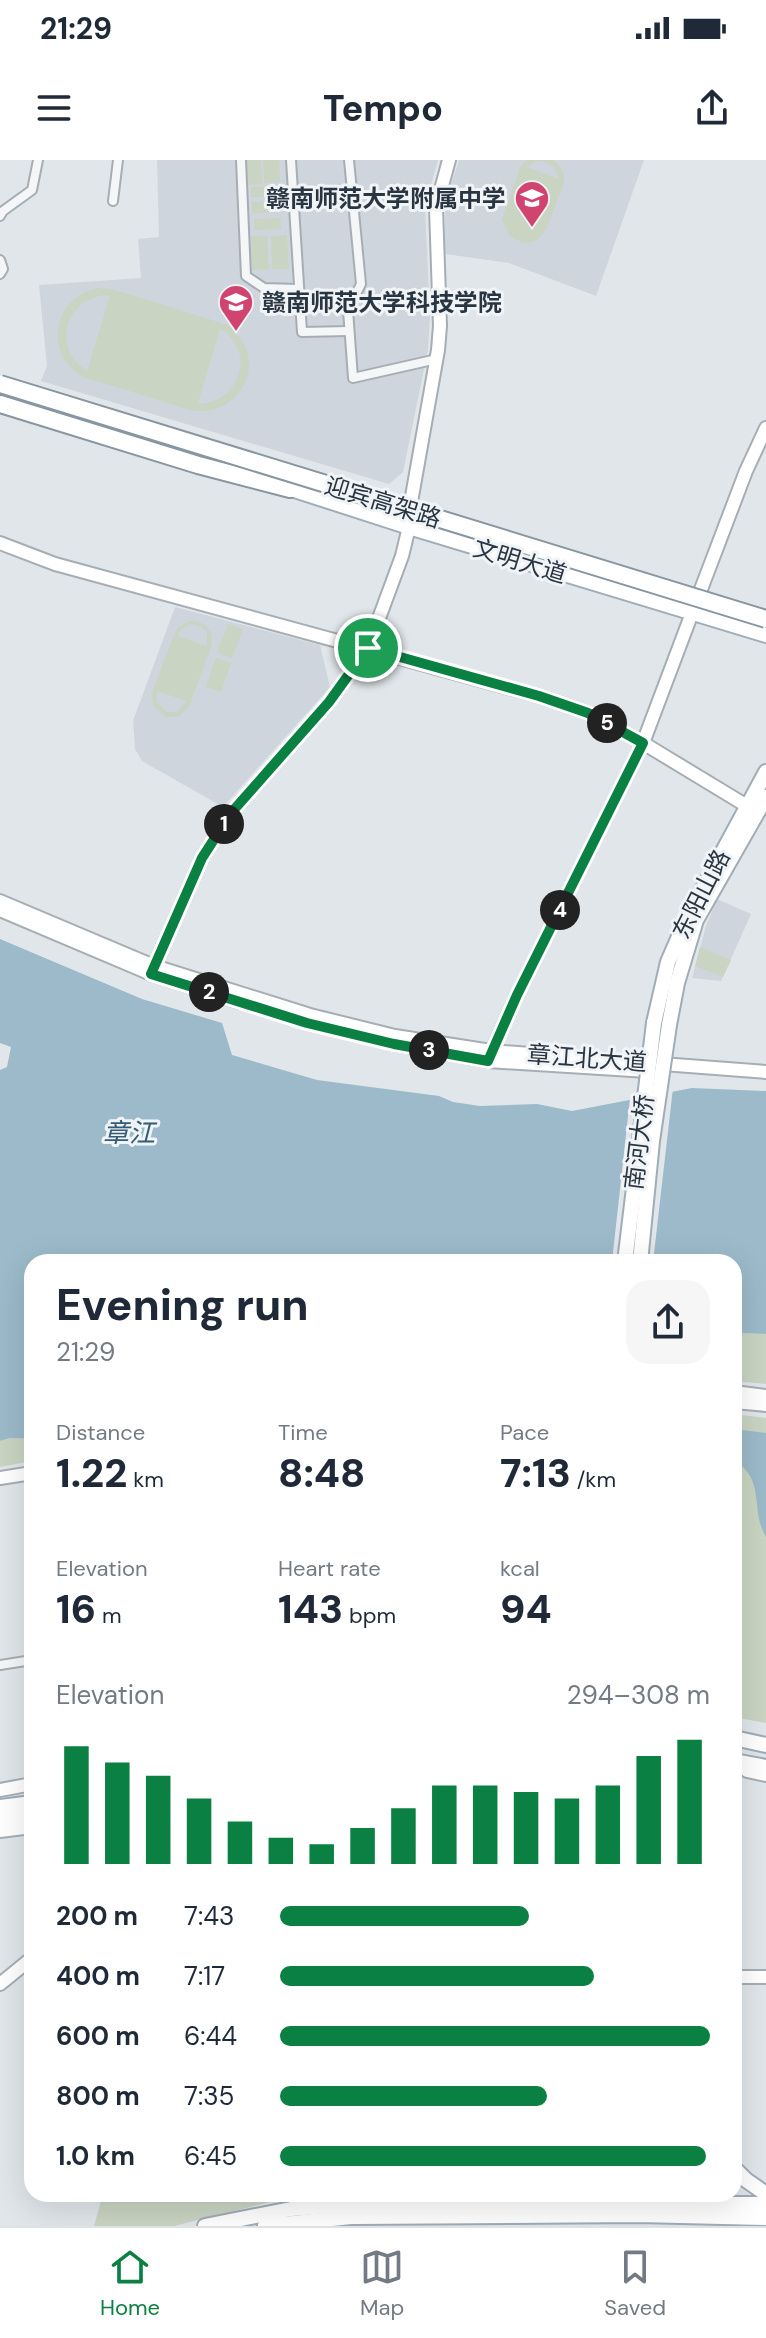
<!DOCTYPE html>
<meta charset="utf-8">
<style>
:root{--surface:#fff;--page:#f6f6f7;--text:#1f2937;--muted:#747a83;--line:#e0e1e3;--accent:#0b8043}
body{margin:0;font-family:"DM Sans","Noto Sans SC",sans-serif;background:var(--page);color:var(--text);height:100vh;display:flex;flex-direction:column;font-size:30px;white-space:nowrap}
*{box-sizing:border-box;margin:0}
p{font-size:26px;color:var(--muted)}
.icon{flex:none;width:44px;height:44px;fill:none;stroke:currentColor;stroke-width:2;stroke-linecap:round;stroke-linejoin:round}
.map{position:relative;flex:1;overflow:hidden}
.details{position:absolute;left:24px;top:1094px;width:718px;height:948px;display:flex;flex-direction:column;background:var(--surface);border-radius:24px;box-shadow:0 8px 32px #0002}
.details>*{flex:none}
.pin{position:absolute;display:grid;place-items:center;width:68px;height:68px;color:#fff;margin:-34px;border:4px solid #fff;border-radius:50%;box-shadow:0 2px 8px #0007}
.km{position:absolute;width:40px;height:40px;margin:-20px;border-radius:50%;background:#222;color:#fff;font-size:22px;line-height:40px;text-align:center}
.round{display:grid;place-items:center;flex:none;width:84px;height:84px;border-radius:24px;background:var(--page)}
.summary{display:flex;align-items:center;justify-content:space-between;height:136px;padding:0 32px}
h1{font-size:44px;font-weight:800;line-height:60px}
.metrics{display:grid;grid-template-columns:repeat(3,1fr);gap:12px;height:136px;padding:8px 32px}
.metrics div{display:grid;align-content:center}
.metrics b{font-size:40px;font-weight:800}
.metrics small{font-size:22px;font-weight:400}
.metrics p{font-size:22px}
.chart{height:224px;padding:16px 32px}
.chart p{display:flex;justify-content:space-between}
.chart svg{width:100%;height:144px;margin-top:8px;stroke:var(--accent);stroke-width:6}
ul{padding:0 32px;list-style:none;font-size:26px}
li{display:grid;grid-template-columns:128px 96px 1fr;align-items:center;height:60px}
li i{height:20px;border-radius:10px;background:var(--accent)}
.status{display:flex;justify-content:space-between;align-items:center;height:56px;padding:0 40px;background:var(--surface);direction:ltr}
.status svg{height:22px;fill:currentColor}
header{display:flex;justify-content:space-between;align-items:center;height:104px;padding:0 32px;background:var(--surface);font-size:36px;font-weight:800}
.tabs{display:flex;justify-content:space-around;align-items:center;height:112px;border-top:2px solid var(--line);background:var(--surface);font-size:22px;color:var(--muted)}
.tabs a{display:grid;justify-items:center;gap:4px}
.tabs .on{color:var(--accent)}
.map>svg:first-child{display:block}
.built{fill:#cfd5dc}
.green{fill:#c9d4c2;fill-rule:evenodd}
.water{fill:#9cbaca}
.pier{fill:#e1e6ea}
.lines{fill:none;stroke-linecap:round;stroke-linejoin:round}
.street-casing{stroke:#a6aeb4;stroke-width:12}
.secondary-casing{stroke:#a6aeb4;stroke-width:16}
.primary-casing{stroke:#a0acb6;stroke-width:18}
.highway-casing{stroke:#8896a1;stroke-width:20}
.street{stroke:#f4f6f8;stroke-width:8}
.secondary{stroke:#fff;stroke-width:12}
.primary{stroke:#fff;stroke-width:14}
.highway{stroke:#fff;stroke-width:16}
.primary-bridge-casing{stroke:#a0acb6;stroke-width:18;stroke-linecap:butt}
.highway-bridge-casing{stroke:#8896a1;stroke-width:20;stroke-linecap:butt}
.primary-bridge{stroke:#fff;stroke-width:14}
.highway-bridge{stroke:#fff;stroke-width:16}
.route-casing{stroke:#fff;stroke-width:16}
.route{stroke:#0b8043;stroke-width:10}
.labels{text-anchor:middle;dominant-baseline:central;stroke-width:6;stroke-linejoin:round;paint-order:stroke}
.poi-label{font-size:24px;font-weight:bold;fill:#293642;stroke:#f1f4f7;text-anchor:end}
.street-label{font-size:24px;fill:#293642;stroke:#f1f4f7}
.water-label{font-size:26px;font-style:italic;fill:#325c77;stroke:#f1f4f7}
</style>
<div class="status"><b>21:29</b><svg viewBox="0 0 49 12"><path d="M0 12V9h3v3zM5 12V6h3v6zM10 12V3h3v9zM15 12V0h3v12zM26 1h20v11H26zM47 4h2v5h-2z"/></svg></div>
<header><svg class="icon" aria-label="menu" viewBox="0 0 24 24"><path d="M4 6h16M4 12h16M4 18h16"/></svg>Tempo<svg class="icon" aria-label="share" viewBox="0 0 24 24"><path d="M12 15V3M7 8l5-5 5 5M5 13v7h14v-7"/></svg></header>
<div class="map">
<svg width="766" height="2066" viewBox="0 0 766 2066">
<rect width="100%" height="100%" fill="#e1e6ea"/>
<g class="built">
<polygon points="157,0 438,0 425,46 430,156 428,190 403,312 389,324 41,221 47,206 39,125 141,118 138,79 159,77"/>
<polygon points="459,0 644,0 596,136 509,103 445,94 445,43"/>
<polygon points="175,447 320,485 330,527 223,647 142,601 135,589 133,561"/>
<polygon points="717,739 751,754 721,821 692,818 706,766"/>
</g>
<g class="green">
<polygon points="244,0 261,0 262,24 246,25"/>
<polygon points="263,0 279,0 280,22 264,23"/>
<path d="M527,0H553C558,4 562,8 564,15C565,25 558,37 555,46C547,68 539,97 509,75L502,59L521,5ZM543,1L554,7L559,19L527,7L534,2Z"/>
<polygon points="277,26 278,36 251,37 251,27"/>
<polygon points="278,41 278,52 252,53 252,42"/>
<polygon points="280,58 281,69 254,70 254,59"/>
<polygon points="287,75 289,109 272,109 271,76"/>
<polygon points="251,76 267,76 269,109 252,110"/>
<path d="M98,128L112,129L228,165C243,177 252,194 248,214C243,234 225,250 204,251C190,252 175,245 162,241C136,233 111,225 85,218C43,196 51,138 98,128ZM103,135L110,136L87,211C52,189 64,142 103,135ZM220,169C258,191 239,244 198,244Z"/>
<path d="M189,461C204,460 213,469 212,484L189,547L179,556L166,557L153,546L152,533L174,475L178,468ZM191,464L202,467L207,472V486L178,476L181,469ZM157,531L187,541L177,552H166L157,542Z"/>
<polygon points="228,464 243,469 232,498 217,493"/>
<polygon points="216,498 231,503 221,532 206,527"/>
<polygon points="700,787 731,800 723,817 695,806"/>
<polygon points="740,1173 766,1174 766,1224 734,1221 734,1177"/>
<polygon points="734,1254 766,1258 766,1563 734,1557"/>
<polygon points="10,1278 32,1279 32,1301 0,1307 0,1281"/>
<polygon points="103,2034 343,2034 270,2042 174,2066 94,2066"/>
</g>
<g class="water">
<polygon points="0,779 142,839 222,863 232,895 317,920 439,936 453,942 480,946 537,944 572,951 692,928 766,931 766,1174 740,1173 734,1177 734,1102 32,1102 32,1279 10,1278 0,1281 0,910 7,907 11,887 0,883"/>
<path d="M734,1269L766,1273V1377C750,1351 766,1318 734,1301Z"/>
</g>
<polygon class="pier" points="673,928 653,1102 612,1102 630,938"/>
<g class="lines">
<g class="street-casing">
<g id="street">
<polyline points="241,0 246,116 264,128 298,129"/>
<polyline points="291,0 302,172 349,171"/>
<polyline points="349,0 361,124 348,150 353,218 437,199"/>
<polyline points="113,41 118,0"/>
<polyline points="0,56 3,51 32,30 38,0"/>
<polyline points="0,100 3,109 0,114"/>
<polyline points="0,1505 32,1500"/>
</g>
</g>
<g class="secondary-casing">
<g id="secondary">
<polyline points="0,383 55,404 539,536 588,553 643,583 747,646"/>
<polyline points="700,432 746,311 766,268"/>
<polyline points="0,741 154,806 310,855 395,876 491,891 766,912"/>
<polyline points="0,750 151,814 240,842"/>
<polyline points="151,814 202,698 231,653 329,542 368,488 402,396 409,367 411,342 438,190 440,166 436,48 449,0"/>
<polyline points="400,885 488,901 648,911"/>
<polyline points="489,898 517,835 643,583 692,453"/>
<polyline points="734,1232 766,1236"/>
<polyline points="734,1242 766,1245"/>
<polyline points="0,1318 32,1313"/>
<polyline points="747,1611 766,1615"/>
<polyline points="0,1630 32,1624"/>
<polyline points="0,1671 32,1667"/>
<polyline points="734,1817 766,1817"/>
<polyline points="0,1824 32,1798"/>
</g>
</g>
<g class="primary-casing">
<g id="primary">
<polyline points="279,325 409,367 766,475"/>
<polyline points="654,863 668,802 688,756 766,612"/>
<polyline points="669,865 677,823 696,760 766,637"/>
<polyline points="734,1578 766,1585"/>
<polyline points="734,1601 766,1607"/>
<polyline points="0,1647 32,1643"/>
<polyline points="0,1660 32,1656"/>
<polyline points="734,2008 746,2020 766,2034"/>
<polyline points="205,2066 291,2049 351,2044 766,2044"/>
<polyline points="265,2066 351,2057 639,2055 766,2058"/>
</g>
</g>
<g class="highway-casing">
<polyline id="highway" points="0,244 198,305 290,329"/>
</g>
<use href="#street" class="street"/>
<use href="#secondary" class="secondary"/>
<use href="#primary" class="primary"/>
<use href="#highway" class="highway"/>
<g class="primary-bridge-casing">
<g id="primary-bridge">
<polyline points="625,1102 654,863"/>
<polyline points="640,1102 652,981 669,865"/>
</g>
</g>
<g class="highway-bridge-casing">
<polyline id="highway-bridge" points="0,224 766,459"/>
</g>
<use href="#primary-bridge" class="primary-bridge"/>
<use href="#highway-bridge" class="highway-bridge"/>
</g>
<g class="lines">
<g class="route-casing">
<polygon id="route" points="368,488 539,536 588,553 643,583 517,835 488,901 394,884 307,863 151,814 202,698 231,653 329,542"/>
</g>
<use href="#route" class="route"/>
</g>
<defs>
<g id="school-pin" transform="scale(1.8)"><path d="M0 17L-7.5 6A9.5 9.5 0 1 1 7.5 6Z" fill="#d14470" stroke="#f1f4f7"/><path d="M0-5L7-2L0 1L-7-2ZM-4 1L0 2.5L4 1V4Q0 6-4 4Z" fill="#fff"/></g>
<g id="university-pin" transform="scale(1.8)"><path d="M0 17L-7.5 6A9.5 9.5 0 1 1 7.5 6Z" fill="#d14470" stroke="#f1f4f7"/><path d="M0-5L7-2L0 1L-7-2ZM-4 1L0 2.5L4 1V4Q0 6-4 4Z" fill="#fff"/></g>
</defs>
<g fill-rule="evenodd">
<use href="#school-pin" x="532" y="38"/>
<use href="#university-pin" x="236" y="142"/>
</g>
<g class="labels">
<g class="poi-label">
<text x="506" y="38">赣南师范大学附属中学</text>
<text x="262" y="142" text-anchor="start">赣南师范大学科技学院</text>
</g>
<g class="street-label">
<text transform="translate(383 342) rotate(17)">迎宾高架路</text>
<text transform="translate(520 401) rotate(17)">文明大道</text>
<text transform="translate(701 734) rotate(-63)">东阳山路</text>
<text transform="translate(587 898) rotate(4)">章江北大道</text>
<text transform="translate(639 982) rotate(-83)">南河大桥</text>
</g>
<g class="water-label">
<text x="129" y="973">章江</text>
</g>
</g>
</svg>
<div class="pin" style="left:368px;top:488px;background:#1e9e55"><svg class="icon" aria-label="arrive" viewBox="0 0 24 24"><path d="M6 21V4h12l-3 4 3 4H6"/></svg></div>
<b class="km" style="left:224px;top:664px">1</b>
<b class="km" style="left:209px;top:832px">2</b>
<b class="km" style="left:429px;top:890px">3</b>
<b class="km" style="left:560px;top:750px">4</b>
<b class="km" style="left:607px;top:563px">5</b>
<section class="details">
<div class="summary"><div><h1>Evening run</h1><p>21:29</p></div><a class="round"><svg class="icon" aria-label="share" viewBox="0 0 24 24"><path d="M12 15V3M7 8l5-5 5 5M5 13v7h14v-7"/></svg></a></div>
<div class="metrics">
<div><p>Distance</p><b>1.22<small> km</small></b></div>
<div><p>Time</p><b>8:48</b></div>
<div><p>Pace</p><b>7:13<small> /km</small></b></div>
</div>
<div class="metrics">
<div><p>Elevation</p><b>16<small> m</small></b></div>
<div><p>Heart rate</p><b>143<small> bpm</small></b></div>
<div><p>kcal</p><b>94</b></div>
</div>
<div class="chart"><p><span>Elevation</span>294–308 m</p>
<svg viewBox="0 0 160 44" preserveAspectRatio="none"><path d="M5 44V8M15 44V13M25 44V17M35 44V24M45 44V31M55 44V36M65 44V38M75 44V33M85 44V27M95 44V20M105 44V20M115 44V22M125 44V24M135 44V20M145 44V11M155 44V6"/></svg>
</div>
<ul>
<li><b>200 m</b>7:43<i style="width:58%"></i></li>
<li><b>400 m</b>7:17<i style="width:73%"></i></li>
<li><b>600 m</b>6:44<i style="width:100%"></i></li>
<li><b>800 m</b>7:35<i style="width:62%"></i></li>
<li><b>1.0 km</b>6:45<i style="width:99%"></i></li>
</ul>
</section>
</div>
<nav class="tabs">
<a class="on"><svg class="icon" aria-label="home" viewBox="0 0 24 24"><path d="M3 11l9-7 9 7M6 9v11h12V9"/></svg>Home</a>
<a><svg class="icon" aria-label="map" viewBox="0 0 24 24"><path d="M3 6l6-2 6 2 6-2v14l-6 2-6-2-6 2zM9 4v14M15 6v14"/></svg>Map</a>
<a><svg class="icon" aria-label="saved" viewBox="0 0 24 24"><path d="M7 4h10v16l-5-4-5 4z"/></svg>Saved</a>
</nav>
